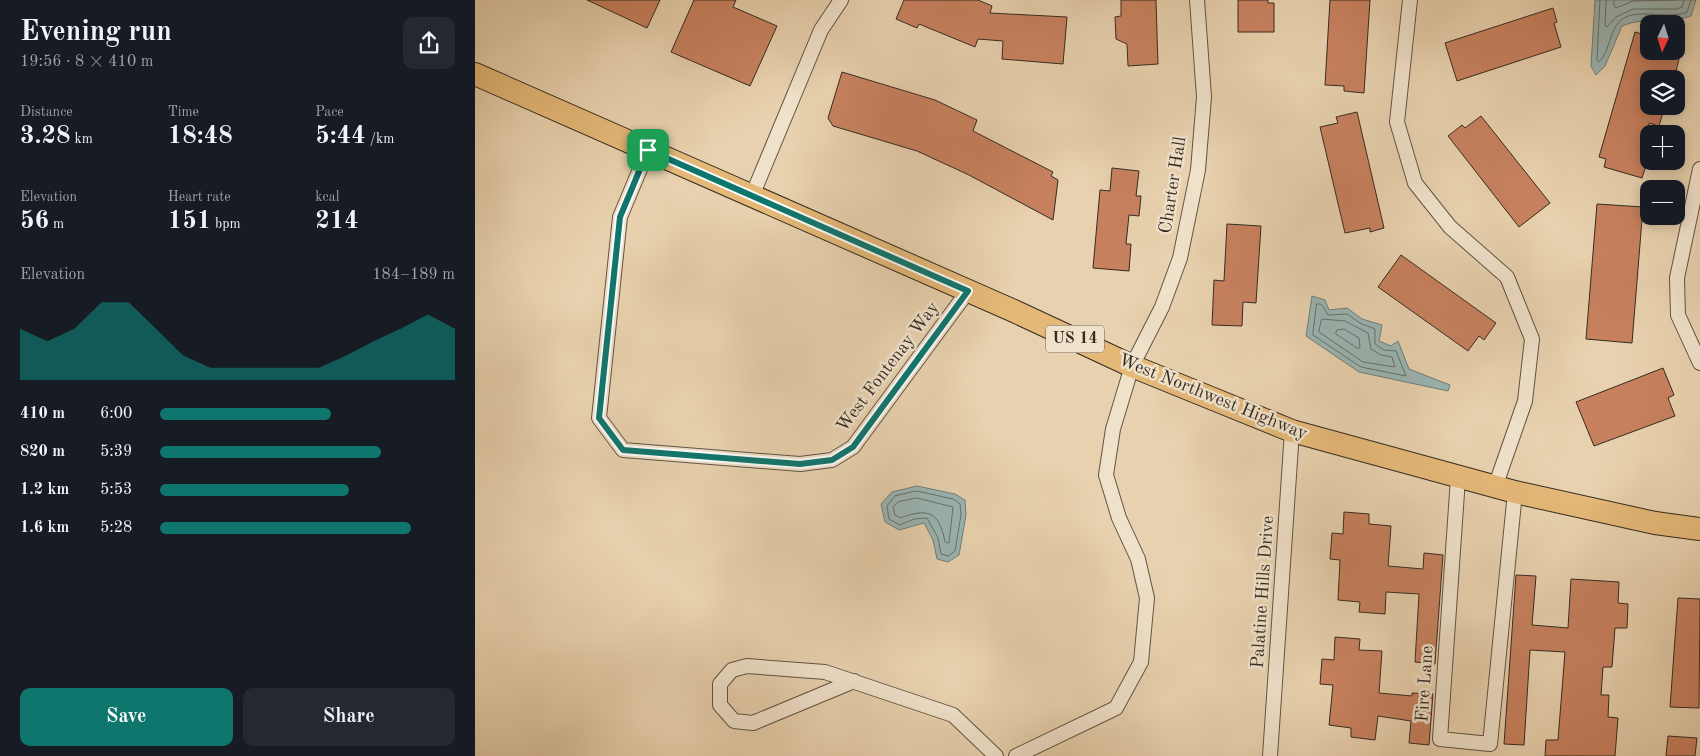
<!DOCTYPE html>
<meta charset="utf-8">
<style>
:root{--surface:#171b24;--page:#242831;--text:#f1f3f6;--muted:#9ea1a6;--accent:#0f766e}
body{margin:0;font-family:"Old Standard TT",serif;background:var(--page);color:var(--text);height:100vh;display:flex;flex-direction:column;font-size:19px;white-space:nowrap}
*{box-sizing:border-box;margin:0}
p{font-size:16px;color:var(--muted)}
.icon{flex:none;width:28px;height:28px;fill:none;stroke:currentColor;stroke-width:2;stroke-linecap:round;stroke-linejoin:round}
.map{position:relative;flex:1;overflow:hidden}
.panel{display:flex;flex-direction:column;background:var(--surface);width:475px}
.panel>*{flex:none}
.needle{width:32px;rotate:184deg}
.tools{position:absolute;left:1165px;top:15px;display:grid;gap:10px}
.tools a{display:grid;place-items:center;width:45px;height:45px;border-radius:10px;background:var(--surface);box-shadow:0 2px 12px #0003;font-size:25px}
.pin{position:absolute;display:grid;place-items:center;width:42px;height:42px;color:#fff;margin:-21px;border-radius:10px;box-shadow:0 2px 8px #0006}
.round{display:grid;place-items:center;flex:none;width:52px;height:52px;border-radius:10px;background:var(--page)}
.overview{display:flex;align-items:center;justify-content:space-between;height:85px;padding:0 20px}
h1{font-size:28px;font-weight:700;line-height:38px}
.figures{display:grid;grid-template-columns:repeat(3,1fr);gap:8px;height:85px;padding:5px 20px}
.figures div{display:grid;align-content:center}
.figures b{font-size:25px;font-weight:700}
.figures small{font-size:14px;font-weight:400}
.figures p{font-size:14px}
.chart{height:140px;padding:10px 20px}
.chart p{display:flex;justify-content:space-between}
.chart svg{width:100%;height:90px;margin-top:5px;fill:var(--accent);opacity:.7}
.primary-button{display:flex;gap:10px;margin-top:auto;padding:10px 20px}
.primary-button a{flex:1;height:58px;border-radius:10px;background:var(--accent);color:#fff;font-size:20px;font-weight:700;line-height:58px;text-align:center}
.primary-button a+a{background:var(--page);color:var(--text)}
ul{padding:0 20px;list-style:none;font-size:16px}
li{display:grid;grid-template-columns:80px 60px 1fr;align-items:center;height:38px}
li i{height:12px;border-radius:6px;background:var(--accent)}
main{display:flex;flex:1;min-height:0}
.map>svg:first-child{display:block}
.water{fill:#9ab5b4;stroke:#717e7a}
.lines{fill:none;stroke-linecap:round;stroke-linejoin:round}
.shore{stroke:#67706b;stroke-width:1}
.building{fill:#c8815f;stroke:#342b22}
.street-casing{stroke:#615445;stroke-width:16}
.primary-casing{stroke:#342b22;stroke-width:24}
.street{stroke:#f0e1ca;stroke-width:14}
.primary{stroke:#e4b877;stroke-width:22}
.route-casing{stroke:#fff;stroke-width:10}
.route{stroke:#0f766e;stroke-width:6}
.labels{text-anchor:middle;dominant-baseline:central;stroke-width:5;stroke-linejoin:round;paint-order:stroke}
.shield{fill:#f0e1ca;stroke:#6c6254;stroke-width:1}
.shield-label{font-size:16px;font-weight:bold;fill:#342b22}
.street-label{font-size:18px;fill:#342b22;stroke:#f0e1ca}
</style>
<main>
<section class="panel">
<div class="overview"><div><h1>Evening run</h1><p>19:56 · 8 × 410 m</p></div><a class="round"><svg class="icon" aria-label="share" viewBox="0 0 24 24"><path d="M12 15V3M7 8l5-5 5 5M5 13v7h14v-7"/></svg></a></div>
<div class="figures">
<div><p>Distance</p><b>3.28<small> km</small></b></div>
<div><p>Time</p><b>18:48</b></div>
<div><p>Pace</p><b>5:44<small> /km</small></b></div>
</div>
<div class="figures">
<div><p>Elevation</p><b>56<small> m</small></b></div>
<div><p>Heart rate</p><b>151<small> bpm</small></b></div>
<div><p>kcal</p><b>214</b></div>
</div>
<div class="chart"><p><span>Elevation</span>184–189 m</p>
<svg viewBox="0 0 160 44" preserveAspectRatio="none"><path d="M0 44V19L10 25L20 19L30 6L40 6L50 19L60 32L70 38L80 38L90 38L100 38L110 38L120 32L130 25L140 19L150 12L160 19V44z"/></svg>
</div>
<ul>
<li><b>410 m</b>6:00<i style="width:58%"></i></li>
<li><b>820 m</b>5:39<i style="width:75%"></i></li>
<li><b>1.2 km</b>5:53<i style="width:64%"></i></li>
<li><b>1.6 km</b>5:28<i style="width:85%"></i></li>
</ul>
<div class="primary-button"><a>Save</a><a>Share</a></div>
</section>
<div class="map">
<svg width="1225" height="756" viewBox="0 0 1225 756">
<rect width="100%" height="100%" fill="#e8d1ae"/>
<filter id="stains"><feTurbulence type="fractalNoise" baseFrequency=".004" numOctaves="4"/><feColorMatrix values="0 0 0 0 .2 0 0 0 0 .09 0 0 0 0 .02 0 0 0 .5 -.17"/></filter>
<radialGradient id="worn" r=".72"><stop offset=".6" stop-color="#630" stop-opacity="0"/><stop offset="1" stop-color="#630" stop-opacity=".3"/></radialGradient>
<g class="water">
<path d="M1120,0H1221L1216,16C1193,25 1169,16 1147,26L1130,66L1121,75L1116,66Z"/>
<polygon points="837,296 850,300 854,310 872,308 887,319 907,325 904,341 916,346 923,341 934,369 975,385 973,391 884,372 831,336"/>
<polygon points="442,486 480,494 490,500 491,515 484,555 473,562 462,559 458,540 449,523 424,530 410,522 406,504 417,492"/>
</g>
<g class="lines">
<g class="shore">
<path d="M1125,0L1122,59L1124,62C1134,53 1134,34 1143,23C1158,5 1193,21 1212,12L1216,0"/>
<polyline points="1131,0 1130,25 1132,27 1141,17 1158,9 1202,9 1207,7 1209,0"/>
<polyline points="1139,0 1139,6 1141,8 1158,1 1201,0"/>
<polygon points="842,304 846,304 853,315 872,314 885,323 900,329 900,344 909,350 921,351 931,376 886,367 838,335"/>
<polygon points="847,319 870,321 893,333 896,349 906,355 917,357 920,367 888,362 844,332"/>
<polygon points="862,330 869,329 884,338 885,348 882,348 861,334"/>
<polygon points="442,491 478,499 485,504 486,515 480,551 473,556 466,554 463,538 452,518 439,519 425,525 414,519 412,506 420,496"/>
<path d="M442,498L478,507L474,543L470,542C464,511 453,508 425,518L420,515L418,507L423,502Z"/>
</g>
</g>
<g class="building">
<polygon points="112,0 185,0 172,28"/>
<polygon points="219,0 261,0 258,7 302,26 275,86 196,52"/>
<polygon points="429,0 503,0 517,6 515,13 592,17 588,64 527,59 528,41 503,39 500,47 444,24 442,28 421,19"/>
<polygon points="646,0 681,0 683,64 653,66 652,44 641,39 640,17 646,16"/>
<polygon points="763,0 793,0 793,3 799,3 799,32 763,32"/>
<polygon points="855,0 895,0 889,93 869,91 869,86 850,85"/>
<polygon points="1078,8 1082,22 1079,23 1086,47 982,81 970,43"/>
<polygon points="1160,32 1174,36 1174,51 1206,51 1199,79 1174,79 1174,106 1190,106 1184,126 1174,123 1174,156 1167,178 1129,167 1131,159 1124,157"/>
<polygon points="367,72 460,100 502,120 498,131 578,172 576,176 583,180 578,220 494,175 442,151 358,126 353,118"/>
<polygon points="882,112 909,228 895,232 895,228 870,233 845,127 863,123 861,117"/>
<polygon points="1006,116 1075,203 1044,227 973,136 987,125 990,128"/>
<polygon points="637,168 664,171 661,196 666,196 664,216 654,215 651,244 656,244 654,271 618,268 625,190 635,191"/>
<polygon points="1122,204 1168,207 1157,343 1111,339"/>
<polygon points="752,224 786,226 781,303 768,302 767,326 737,325 739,280 749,281"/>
<polygon points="926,255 1021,323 1009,340 1004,336 993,351 903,287"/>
<polygon points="1188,368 1199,395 1193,398 1200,416 1119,446 1101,402"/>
<polygon points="869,512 894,514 894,524 916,526 913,566 948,569 949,553 968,555 960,664 940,662 944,594 911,592 910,614 884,612 885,602 863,600 865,560 855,559 857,533 868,534"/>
<polygon points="1041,575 1061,576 1057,625 1093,628 1096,579 1144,582 1143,603 1153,604 1152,628 1140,628 1137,667 1128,667 1126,695 1134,695 1133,717 1143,718 1140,756 1070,756 1071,740 1083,740 1090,652 1055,650 1049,745 1029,744"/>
<polygon points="1203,598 1225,599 1224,708 1195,707"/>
<polygon points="860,637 885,639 884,650 907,651 904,693 937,696 937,693 958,694 954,745 934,743 936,721 903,716 900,740 876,737 876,728 854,725 858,685 845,684 847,659 859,660"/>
<polygon points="1193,736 1222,738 1220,756 1191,756"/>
</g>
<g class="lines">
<g class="street-casing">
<g id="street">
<polyline points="935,0 922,122 940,183 975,227 1032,277 1057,339 1050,401 1020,487"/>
<polyline points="173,150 145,217 124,418 148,450 325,464 357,460 378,447 493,291"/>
<polyline points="1225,169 1202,278 1203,315 1225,363"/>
<polyline points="277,196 346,30 366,0"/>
<polyline points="983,478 965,739 1015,744 1040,492"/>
<polyline points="379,681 278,723 259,721 245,705 245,684 257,670 272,666 350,672 478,715 521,756"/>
<polyline points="541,756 641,708 666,662 672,598 663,559 644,518 631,475 638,429 657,366 687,307 705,258 723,170 729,97 722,0"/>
<polyline points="795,756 817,431"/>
</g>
</g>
<g class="primary-casing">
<polyline id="primary" points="0,74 539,311 657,366 817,431 1040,492 1180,523 1225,529"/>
</g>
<use href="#street" class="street"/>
<use href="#primary" class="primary"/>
</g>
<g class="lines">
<g class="route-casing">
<polygon id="route" points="173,150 493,291 378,447 357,460 325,464 148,450 124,418 145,217"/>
</g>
<use href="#route" class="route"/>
</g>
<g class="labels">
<rect class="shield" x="571" y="325.5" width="58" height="27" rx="4"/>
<g class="shield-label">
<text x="600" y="339">US 14</text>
</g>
<g class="street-label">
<text transform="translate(698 185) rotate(-81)">Charter Hall</text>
<text transform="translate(413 367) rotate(-53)">West Fontenay Way</text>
<text transform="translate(738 397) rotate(22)">West Northwest Highway</text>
<text transform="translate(788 592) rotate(-86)">Palatine Hills Drive</text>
<text transform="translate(950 684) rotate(-86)">Fire Lane</text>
</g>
</g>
<rect width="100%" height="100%" filter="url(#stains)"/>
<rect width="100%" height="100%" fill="url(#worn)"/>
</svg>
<div class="tools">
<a><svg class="needle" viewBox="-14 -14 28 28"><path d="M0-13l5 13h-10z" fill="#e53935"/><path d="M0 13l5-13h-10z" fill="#9ea1a6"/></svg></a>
<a><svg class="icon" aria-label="layers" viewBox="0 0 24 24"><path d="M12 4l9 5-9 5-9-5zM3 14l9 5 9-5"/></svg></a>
<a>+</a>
<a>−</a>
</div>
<div class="pin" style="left:173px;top:150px;background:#1e9e55"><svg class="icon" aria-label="arrive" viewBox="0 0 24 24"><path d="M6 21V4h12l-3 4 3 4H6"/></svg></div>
</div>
</main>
